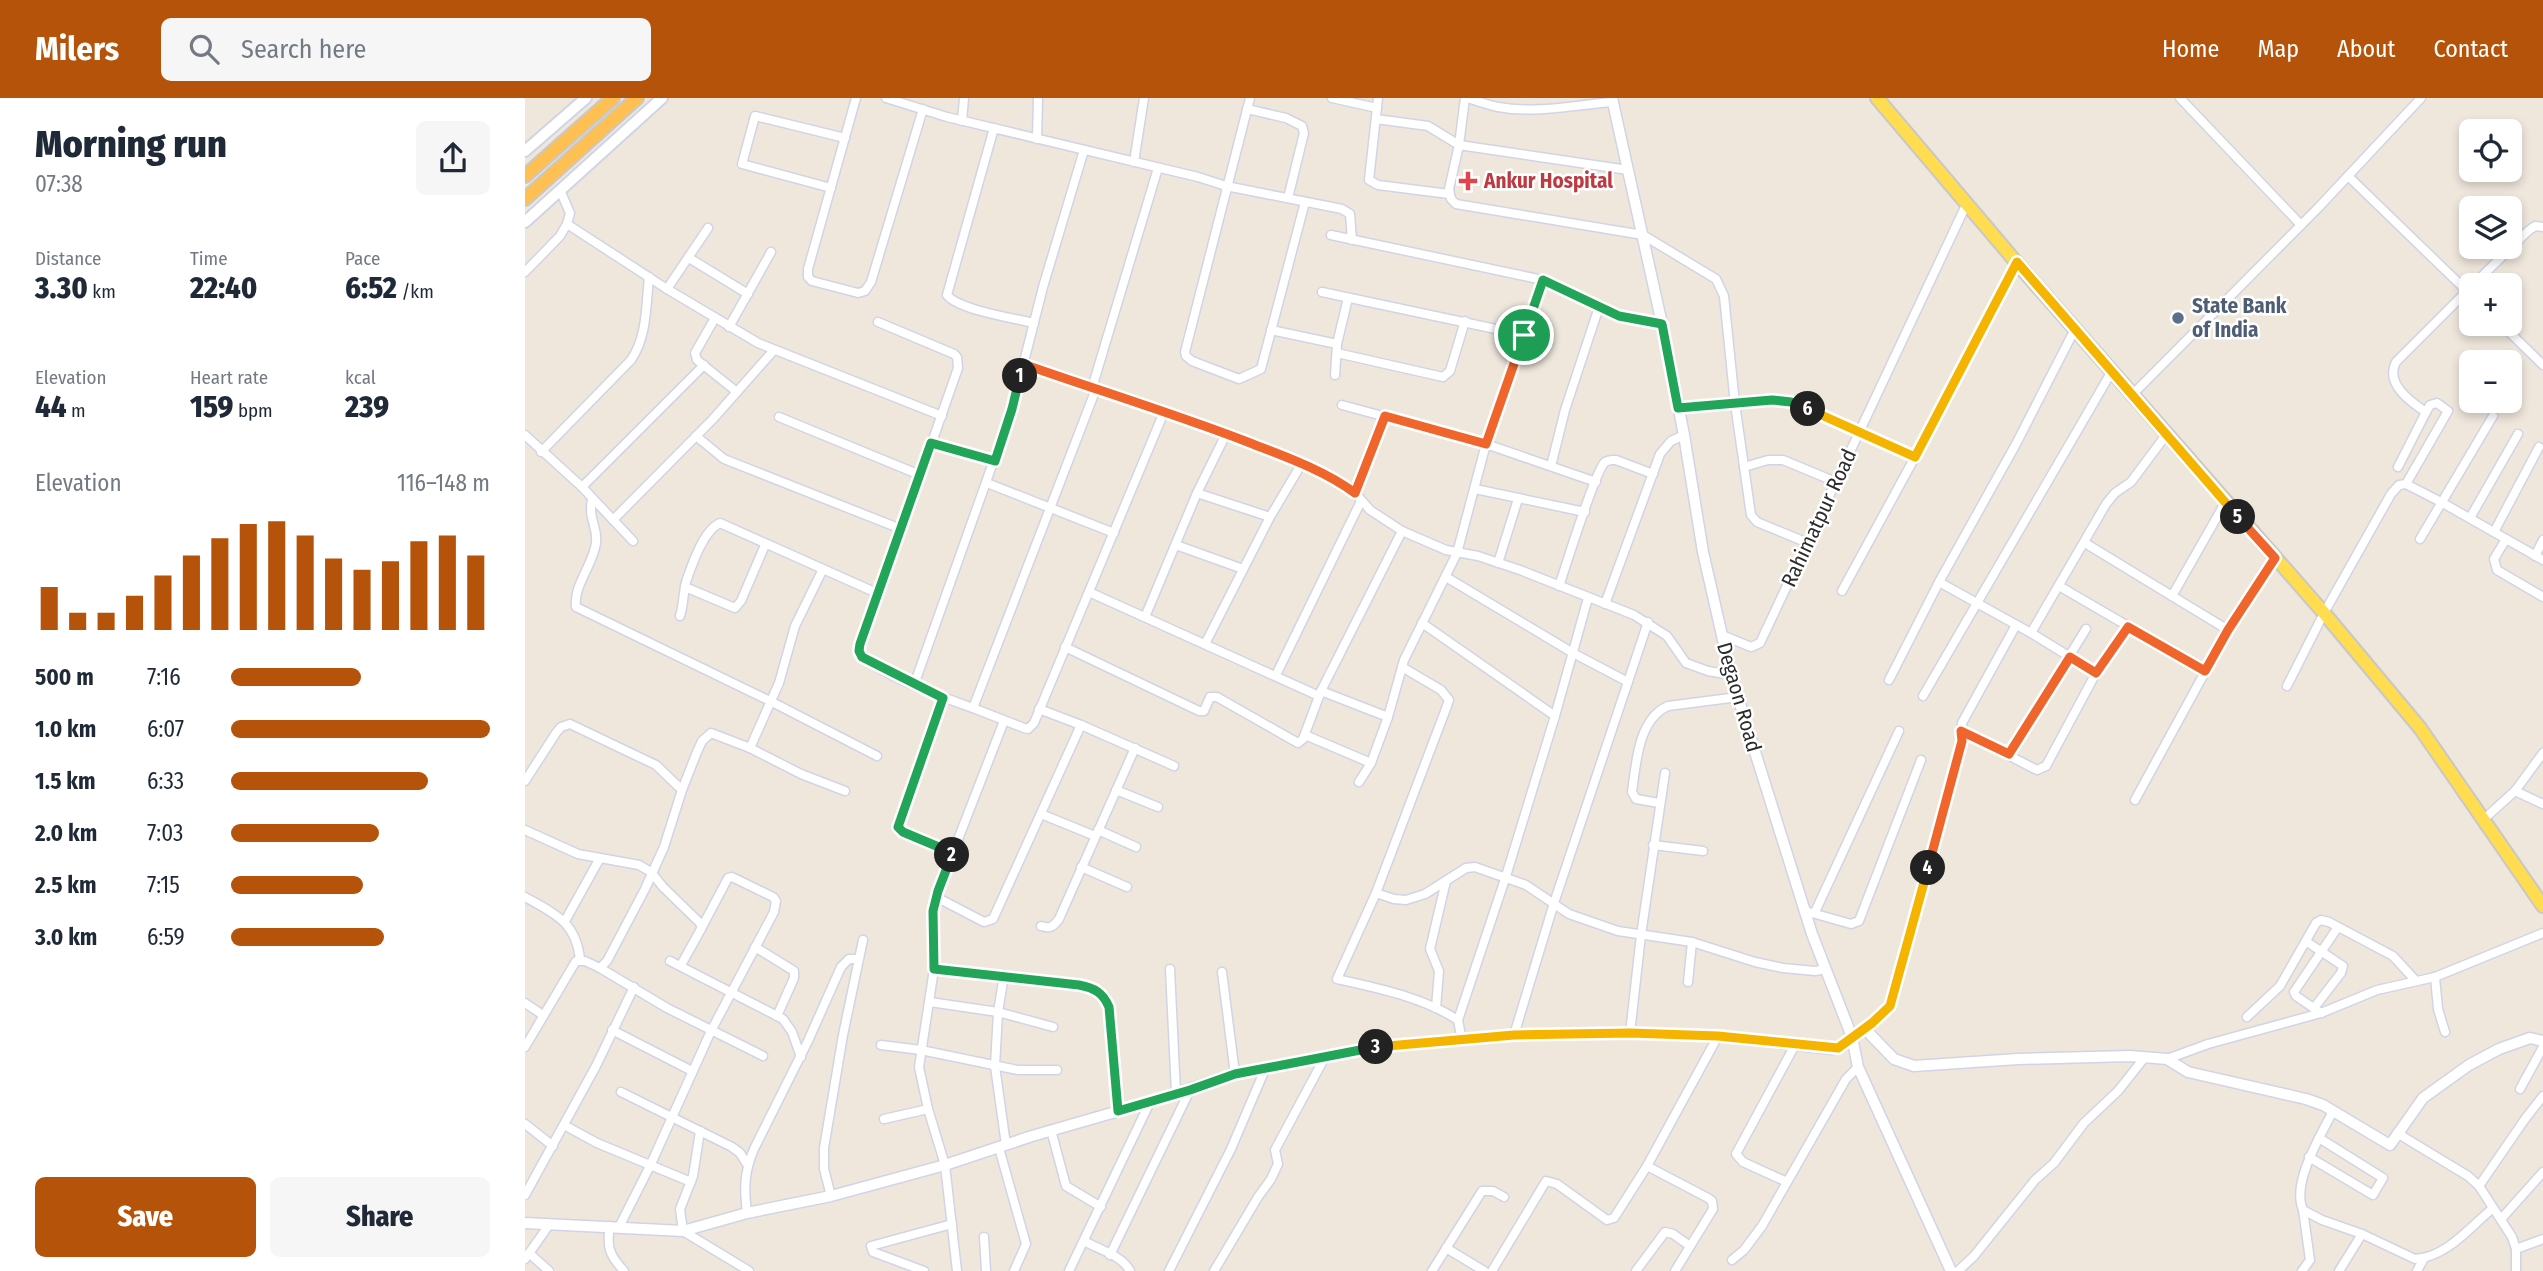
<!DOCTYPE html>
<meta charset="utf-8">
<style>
:root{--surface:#fff;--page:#f6f6f7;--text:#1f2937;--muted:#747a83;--accent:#b45309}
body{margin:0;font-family:"Fira Sans Condensed",sans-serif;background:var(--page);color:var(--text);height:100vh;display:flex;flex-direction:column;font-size:26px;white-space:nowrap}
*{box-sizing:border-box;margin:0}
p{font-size:23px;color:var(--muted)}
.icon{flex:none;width:38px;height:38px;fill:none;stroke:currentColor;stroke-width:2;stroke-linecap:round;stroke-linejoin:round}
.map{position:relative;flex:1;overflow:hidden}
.sheet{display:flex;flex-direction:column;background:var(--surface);width:525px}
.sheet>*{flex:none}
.fabs{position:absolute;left:1934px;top:21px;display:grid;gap:14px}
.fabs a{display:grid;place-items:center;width:63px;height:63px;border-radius:10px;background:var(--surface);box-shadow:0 4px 10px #0003;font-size:35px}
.pin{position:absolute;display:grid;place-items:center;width:60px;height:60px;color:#fff;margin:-30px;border:4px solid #fff;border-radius:50%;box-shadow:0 2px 7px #0007}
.km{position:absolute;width:35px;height:35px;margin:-18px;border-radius:50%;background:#222;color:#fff;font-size:19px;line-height:35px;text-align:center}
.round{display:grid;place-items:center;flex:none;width:74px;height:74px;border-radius:10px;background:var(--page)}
.summary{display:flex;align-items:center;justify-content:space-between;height:119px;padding:0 35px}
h1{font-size:38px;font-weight:800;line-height:52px}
.stats{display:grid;grid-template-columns:repeat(3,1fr);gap:10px;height:119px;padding:7px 35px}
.stats div{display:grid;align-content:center}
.stats b{font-size:30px;font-weight:800}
.stats small{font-size:19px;font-weight:400}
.stats p{font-size:19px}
.chart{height:196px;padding:14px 35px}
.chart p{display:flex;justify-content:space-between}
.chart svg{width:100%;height:126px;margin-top:7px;stroke:var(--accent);stroke-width:6}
.button{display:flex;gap:14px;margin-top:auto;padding:14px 35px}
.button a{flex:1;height:80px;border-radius:10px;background:var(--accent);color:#fff;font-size:28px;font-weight:800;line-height:80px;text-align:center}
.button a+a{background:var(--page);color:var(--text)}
ul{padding:0 35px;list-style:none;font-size:23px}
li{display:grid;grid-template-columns:112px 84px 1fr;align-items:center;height:52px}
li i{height:18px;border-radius:9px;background:var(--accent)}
header{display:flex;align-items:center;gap:42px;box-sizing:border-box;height:98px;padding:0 35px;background:var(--accent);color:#fff}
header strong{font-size:33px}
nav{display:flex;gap:38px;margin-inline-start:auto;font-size:24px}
.search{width:490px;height:63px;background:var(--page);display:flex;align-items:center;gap:18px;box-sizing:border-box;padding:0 24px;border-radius:10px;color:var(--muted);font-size:26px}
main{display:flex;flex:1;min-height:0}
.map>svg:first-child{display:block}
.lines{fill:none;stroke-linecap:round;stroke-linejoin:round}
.minor-casing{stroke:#d1d4e6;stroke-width:11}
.tertiary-casing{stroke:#d1d4e6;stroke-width:13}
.secondary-casing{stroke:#d1d4e6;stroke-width:14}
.primary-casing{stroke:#c8c8c8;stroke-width:16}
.trunk-casing{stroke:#c8c8c8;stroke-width:16}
.minor{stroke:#fff;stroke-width:8}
.tertiary{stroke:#fff;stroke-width:10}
.secondary{stroke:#fff;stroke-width:10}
.primary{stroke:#ffdc50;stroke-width:12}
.trunk{stroke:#ffc053;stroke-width:12}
.split-1-casing{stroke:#fff;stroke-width:14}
.split-2-casing{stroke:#fff;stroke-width:14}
.split-3-casing{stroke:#fff;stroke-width:14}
.split-4-casing{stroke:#fff;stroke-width:14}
.split-5-casing{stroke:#fff;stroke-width:14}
.split-6-casing{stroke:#fff;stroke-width:14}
.split-7-casing{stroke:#fff;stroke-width:14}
.split-1{stroke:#f0652b;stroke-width:9}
.split-2{stroke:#22a559;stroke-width:9}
.split-3{stroke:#22a559;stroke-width:9}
.split-4{stroke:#f5b400;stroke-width:9}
.split-5{stroke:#f0652b;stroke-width:9}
.split-6{stroke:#f5b400;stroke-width:9}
.split-7{stroke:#22a559;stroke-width:9}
.health-dot{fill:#e0444e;stroke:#fff;stroke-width:2.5}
.service-dot{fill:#5c6f8a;stroke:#fff;stroke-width:2.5}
.labels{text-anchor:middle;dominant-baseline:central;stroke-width:5;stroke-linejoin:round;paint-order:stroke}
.health-label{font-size:21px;font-weight:bold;fill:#be3a42;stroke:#fff;text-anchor:start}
.service-label{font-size:21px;font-weight:bold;fill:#4e5e75;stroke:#fff;text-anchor:start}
.street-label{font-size:21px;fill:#2b2b2b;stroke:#fff}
</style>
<header>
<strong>Milers</strong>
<div class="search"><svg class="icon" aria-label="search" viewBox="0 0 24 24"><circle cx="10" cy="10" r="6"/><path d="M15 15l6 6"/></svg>Search here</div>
<nav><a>Home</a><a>Map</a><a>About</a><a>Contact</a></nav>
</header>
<main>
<section class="sheet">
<div class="summary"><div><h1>Morning run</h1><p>07:38</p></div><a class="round"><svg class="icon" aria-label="share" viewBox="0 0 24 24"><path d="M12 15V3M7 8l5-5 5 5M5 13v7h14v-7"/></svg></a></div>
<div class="stats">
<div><p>Distance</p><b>3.30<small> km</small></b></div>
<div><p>Time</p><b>22:40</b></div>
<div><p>Pace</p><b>6:52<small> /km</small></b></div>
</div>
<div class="stats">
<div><p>Elevation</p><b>44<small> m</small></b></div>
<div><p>Heart rate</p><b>159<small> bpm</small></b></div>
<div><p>kcal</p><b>239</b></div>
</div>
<div class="chart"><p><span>Elevation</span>116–148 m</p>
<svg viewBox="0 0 160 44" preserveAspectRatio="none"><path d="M5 44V29M15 44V38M25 44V38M35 44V32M45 44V25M55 44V18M65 44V12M75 44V7M85 44V6M95 44V11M105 44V19M115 44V23M125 44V20M135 44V13M145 44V11M155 44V18"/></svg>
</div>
<ul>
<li><b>500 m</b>7:16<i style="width:50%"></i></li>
<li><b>1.0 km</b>6:07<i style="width:100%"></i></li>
<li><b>1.5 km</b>6:33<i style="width:76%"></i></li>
<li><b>2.0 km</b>7:03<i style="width:57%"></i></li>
<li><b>2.5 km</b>7:15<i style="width:51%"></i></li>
<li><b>3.0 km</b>6:59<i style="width:59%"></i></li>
</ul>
<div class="button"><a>Save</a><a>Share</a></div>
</section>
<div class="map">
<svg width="2018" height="1173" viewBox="0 0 2018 1173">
<rect width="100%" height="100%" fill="#efe7dc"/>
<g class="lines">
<g class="minor-casing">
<g id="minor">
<polyline points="331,0 283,171 283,179 287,183 333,195 340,193 346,184 398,11"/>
<polyline points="361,0 422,19 673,79 701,88 817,111 825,116 827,142"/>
<polyline points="725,0 660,254 661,258 667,263 714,281 736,271 780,104"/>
<polyline points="807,0 852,10"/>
<polyline points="853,0 844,82 853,87 924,96"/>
<polyline points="940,0 934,47 924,91 926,101 931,106 1118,137 1191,181 1199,198 1210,306 1226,417 1232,424 1283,445"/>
<path d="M942,0C952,3 963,7 973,9C1011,16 1049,7 1087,4"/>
<polyline points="1655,0 1776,127"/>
<polyline points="722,11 761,20 777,28 779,35 763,100"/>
<polyline points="851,21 903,28 934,47 1103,72"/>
<polyline points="437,23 439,0"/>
<path d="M469,30L422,197C434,212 488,220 509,225"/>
<polyline points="512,41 513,0"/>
<polyline points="609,64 619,0"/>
<polyline points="1823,78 1946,197"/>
<polyline points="306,90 217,66 230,18 320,40"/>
<polyline points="35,92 45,115 42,126 142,191 233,245 417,318"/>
<polyline points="806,137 1018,182 1094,218 1137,226"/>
<polyline points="164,160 223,196"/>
<polyline points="0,174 35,138 42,126"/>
<polyline points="1948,187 2003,133 2010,128 2018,129"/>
<polyline points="142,191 183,130"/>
<polyline points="797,194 999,237"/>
<polyline points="190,220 170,255 172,262 212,294"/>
<path d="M353,224L429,256L432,259L433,270L334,553C344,573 425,602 448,610L571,291"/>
<polyline points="1976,226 2018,267"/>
<polyline points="204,229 246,154"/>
<polyline points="746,232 812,246"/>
<polyline points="812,255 918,279 925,273 940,223"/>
<polyline points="498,266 687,331 773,363 814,383 830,395 845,412 877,433 921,452 953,458 995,472 1109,517 1142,538 1161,565 1183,573 1206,577"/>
<polyline points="810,277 812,246 823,200"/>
<polyline points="567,290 633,70"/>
<polyline points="1608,296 1793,110 1896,0"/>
<polyline points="817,307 961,346 1071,384"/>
<polyline points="1153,310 1247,302 1266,304 1390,359 1491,164"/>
<polyline points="254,319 395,377"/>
<polyline points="0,337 57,389 108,443"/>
<polyline points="171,338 199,361 376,431"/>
<polyline points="406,345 470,363"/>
<path d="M16,354L106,262C122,239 121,208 124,179"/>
<polyline points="1026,368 1040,312 1074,209"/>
<polyline points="1219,369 1243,362 1258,362 1311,384"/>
<path d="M1873,369L1901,314C1884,303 1860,285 1871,264L1946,189"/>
<polyline points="462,385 589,435"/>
<polyline points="1881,386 1916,404 2018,462"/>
<polyline points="57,389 179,267"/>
<polyline points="950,391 1060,414"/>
<polyline points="672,395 745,419"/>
<polyline points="830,395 860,318"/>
<path d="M67,401C63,423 73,428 71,445C68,467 48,488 51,509L247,604L352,658"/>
<polyline points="1945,420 1993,336"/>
<polyline points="88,422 188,321 249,252"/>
<polyline points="1969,434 2014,349"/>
<polyline points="1895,441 1968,318"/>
<polyline points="1981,441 1969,461 1972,472 2018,499"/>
<polyline points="1560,445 1647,498 1700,405"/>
<polyline points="651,447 718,471"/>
<polyline points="2010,458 2018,442"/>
<polyline points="973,465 993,401"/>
<polyline points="298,471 270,528 254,585 225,650 276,676 320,693"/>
<polyline points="921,479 1048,555 1103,584"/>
<polyline points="1414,484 1491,346 1550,231"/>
<path d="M1034,488C1041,468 1070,373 1080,364C1085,361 1086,362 1091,362L1128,376"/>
<polyline points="1534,488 1680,573"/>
<polyline points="160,489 210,510 216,503 240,447"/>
<polyline points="1317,493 1390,359"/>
<polyline points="564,494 794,598"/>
<polyline points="1647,498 1703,532"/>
<polyline points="1080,506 1135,356 1146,343 1159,337"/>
<path d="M155,518C159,506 158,492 162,481C168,464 179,432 195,425L354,496"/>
<polyline points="620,519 672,395 701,336"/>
<polyline points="897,525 1030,618 981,778 933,922 937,943"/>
<polyline points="1506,535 1581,406 1590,395 1606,384 1641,337"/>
<polyline points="1197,537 1226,549 1235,545 1442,105"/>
<polyline points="680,546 745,419 777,365"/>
<polyline points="540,549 674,613 679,613 685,599 692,599 773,645 778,641 796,593 877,433"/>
<path d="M877,569L916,592L924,602L922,608L851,795L812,881C853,890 897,899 933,922"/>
<polyline points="751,577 836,403"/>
<polyline points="1364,582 1414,484 1506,535 1571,575 1603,529"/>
<polyline points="389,587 487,311 518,189 559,52"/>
<polyline points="1762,588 1799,515 1866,396 1874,387 1881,386 1923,313 1912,305 1905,307 1901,314"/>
<polyline points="796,593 863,619"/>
<polyline points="1398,598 1587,273"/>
<polyline points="418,600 373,728 378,734 428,755"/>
<polyline points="448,610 499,630 503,631 509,625 639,314"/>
<polyline points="514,611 556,627 649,668"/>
<polyline points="1030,618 1063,500"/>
<polyline points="1436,633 1512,672 1521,668 1571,575"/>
<polyline points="780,637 846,665"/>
<polyline points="1484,656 1561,531"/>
<polyline points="0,683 31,635 36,629 45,626 131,667 157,692"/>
<polyline points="834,684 846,665 863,619 879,562 932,455 961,346 1018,182"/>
<polyline points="591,692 633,709"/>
<polyline points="1990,693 2018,706"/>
<polyline points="1610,702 1703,532 1750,460"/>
<path d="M1134,705L1111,701L1107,694C1111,666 1113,621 1143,608L1213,599"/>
<polyline points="516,716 570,738"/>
<polyline points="1959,721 1990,693 2018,655"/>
<polyline points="0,732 53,756 114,767 126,774 138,789 176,826 176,831 156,867"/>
<polyline points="573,732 611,749"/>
<polyline points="1128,747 1178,753"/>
<polyline points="556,769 602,789"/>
<polyline points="851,795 869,801 881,802 900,796 941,770 950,769 1001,787 1044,816 1093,833 1167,844 1230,864 1258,870 1290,873 1301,871"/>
<path d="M0,799C30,816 51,824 55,861"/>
<polyline points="411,799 459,824 468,821 556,627"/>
<polyline points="1280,813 1326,826 1334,823 1396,662"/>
<polyline points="1290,814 1374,633"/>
<polyline points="40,823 75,760"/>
<path d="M516,828C525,831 528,829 534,821L610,650"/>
<polyline points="1782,844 1818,868 1816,875 1789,910"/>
<polyline points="230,849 269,873 269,880 252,918"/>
<polyline points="145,863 258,921 267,934 276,959"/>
<polyline points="75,870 142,910 238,958"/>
<path d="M409,871L554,887C570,890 578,895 584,909L593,1013"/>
<polyline points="645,871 651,995"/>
<polyline points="697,874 710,976"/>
<polyline points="479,877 473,914 470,968 481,1047"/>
<polyline points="1910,879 1913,911 1920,934"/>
<polyline points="1163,884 1167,844"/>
<polyline points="405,904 473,914 528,929"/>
<polyline points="0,905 18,917"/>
<polyline points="911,910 914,873 905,851 921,783"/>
<polyline points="1796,915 1771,898 1769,894 1813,829"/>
<polyline points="1722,919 1755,888 1791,825 1796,822 1804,824 1868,858 1891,883"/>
<polyline points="1340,931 1362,912 1368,902 1437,643 1437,625 1491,527"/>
<polyline points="87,932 167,973"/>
<polyline points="1105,935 1116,837 1140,675"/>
<polyline points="989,937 1029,805 1123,524"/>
<polyline points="356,947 396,952 493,972 532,972"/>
<polyline points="0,949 51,863 60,863 75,870 82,863 120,791 139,749 157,692 172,654 177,643 186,635 225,650"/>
<polyline points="1642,961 1683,946 1796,915 1852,892 1910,879 2018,835"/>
<polyline points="1995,991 2018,949"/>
<polyline points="96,994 207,1049 215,1055 222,1066"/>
<path d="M1808,1013C1796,1037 1766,1085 1778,1112L1797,1122L1837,1136L1890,1161C1922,1159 1945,1129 1968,1110"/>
<polyline points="359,1021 403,1011"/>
<polyline points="0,1026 28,1048"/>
<polyline points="39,1027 72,1045 166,1084"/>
<polyline points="526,1032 541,1088 576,1109"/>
<polyline points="175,1033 168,1078 155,1111 158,1133 224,1173"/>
<polyline points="1872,1035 1943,1078 1954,1088 1987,1139 1991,1151 1991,1173"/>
<polyline points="474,1050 501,1146 489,1173"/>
<polyline points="1784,1059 1848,1097 1858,1080 1794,1040"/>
<polyline points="1122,1068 1183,1100 1187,1103 1188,1111 1150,1173"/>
<polyline points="1262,1084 1218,1064 1211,1056 1270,947"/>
<polyline points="1954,1088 2000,1021 2018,998"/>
<polyline points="0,1097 71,968 109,889"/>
<polyline points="306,1098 299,1071 299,1050 318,937 338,842"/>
<path d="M222,1115C219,1091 219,1074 229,1051L283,943L316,869L324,861H332"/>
<polyline points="1977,1120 2018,1074"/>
<path d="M85,1128C81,1149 85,1158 99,1173"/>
<polyline points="94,1129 125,1068 186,933 249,814 251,803 248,799 207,779 203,780 176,831"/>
<polyline points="459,1139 461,1173"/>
<path d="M559,1143C573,1151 598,1158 605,1173"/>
<polyline points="921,1150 959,1173"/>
<polyline points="1991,1151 2018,1141"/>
<polyline points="4,1155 24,1173"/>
<polyline points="585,1157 665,992"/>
<polyline points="0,1161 24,1127"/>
<polyline points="1207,1162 1219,1152 1237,1128 1321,981 1333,969"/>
<polyline points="399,1173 348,1154 346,1148 427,1126"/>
<polyline points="432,1173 420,1067 403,1011 394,969 409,871 408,813 413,793 479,623"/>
<polyline points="544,1173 625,1004"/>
<polyline points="644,1173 706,1051 741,969"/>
<polyline points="689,1173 733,1099 746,1081 753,1066 750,1052 801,957"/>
<polyline points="907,1173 957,1093 968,1093 979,1099"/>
<polyline points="967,1173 1021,1083 1032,1086 1082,1122 1089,1120 1122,1068 1193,938"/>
<polyline points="1111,1173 1140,1134 1148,1136 1165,1148"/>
<polyline points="1433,1173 1449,1158 1510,1082 1529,1065 1559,1025 1593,993 1620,959"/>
<polyline points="1777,1173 1785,1162 1778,1112"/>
<polyline points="1814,1173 1837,1136"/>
<polyline points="1892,1173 1899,1160"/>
</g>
</g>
<g class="tertiary-casing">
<g id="tertiary">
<polyline points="1087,0 1137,226 1159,337 1178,454 1206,577 1287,836 1327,939 1333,969 1426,1173"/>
<path d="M0,1125L158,1133L222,1115L306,1098L420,1067L507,1038L625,1004L710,976L851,949L989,937L1105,935L1193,938L1307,951C1320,950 1328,938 1340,931L1369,961L1389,968L1493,961L1605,958L1642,961L1663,974L1781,1001L1798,1007L1865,1047L1898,1000L1944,967L1974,951L2005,940L2018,943"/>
</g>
</g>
<g class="secondary-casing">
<g id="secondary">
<polyline points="0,53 61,0"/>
<polyline points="0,124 137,0"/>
</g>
</g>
<g class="primary-casing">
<polyline id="primary" points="1352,0 1491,164 1799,515 1895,630 2018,808"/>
</g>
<g class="trunk-casing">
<g id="trunk">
<polyline points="0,78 88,0"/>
<polyline points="0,101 112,0"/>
</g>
</g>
<use href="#minor" class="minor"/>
<use href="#tertiary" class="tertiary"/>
<use href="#secondary" class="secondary"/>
<use href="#primary" class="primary"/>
<use href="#trunk" class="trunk"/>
</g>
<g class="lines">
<g class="split-1-casing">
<path id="split-1" d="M495,278L498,266C572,292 647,315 720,343C758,358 797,371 830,395L860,318L961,346L999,237"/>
</g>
<g class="split-2-casing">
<polyline id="split-2" points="427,757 428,755 378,734 373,729 418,600 337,559 334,553 335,546 406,345 470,363 487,311 495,278"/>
</g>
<g class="split-3-casing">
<path id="split-3" d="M427,757L413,793L408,813L409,871L554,887C570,890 578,895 584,909L593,1013L665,992L710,976L851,949"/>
</g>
<g class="split-4-casing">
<polyline id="split-4" points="851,949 989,937 1105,935 1193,938 1313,950 1347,925 1365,908 1403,770"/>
</g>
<g class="split-5-casing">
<polyline id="split-5" points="1403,770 1437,643 1436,633 1484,656 1545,559 1571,575 1603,529 1680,573 1703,532 1750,460 1713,419"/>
</g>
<g class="split-6-casing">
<polyline id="split-6" points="1283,311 1390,359 1492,164 1713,419"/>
</g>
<g class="split-7-casing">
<polyline id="split-7" points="999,237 1018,182 1094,218 1137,226 1153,310 1247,302 1266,304 1283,311"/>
</g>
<use href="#split-1" class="split-1"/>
<use href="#split-2" class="split-2"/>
<use href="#split-3" class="split-3"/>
<use href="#split-4" class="split-4"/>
<use href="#split-5" class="split-5"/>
<use href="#split-6" class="split-6"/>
<use href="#split-7" class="split-7"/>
</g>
<path class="health-dot" d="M939.5 72.5h7v7h7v7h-7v7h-7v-7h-7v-7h7z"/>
<circle class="service-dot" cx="1653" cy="220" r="7"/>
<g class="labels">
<g class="health-label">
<text x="959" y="83">Ankur Hospital</text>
</g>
<g class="service-label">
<text x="1667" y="208">State Bank<tspan x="1667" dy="24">of India</tspan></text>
</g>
<g class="street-label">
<text transform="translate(1294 420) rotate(-65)">Rahimatpur Road</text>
<text transform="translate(1214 599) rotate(74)">Degaon Road</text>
</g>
</g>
</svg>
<div class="fabs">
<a><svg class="icon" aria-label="locate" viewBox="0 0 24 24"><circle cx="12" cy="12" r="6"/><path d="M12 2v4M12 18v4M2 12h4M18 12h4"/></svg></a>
<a><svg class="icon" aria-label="layers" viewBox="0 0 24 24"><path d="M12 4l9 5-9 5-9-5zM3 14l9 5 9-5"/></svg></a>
<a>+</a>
<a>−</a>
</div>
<div class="pin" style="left:999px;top:237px;background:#1e9e55"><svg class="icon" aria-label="arrive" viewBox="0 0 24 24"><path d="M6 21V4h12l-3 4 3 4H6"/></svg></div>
<b class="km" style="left:495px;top:278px">1</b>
<b class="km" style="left:427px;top:757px">2</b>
<b class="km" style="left:851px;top:949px">3</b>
<b class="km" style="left:1403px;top:770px">4</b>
<b class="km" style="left:1713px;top:419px">5</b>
<b class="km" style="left:1283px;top:311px">6</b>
</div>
</main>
